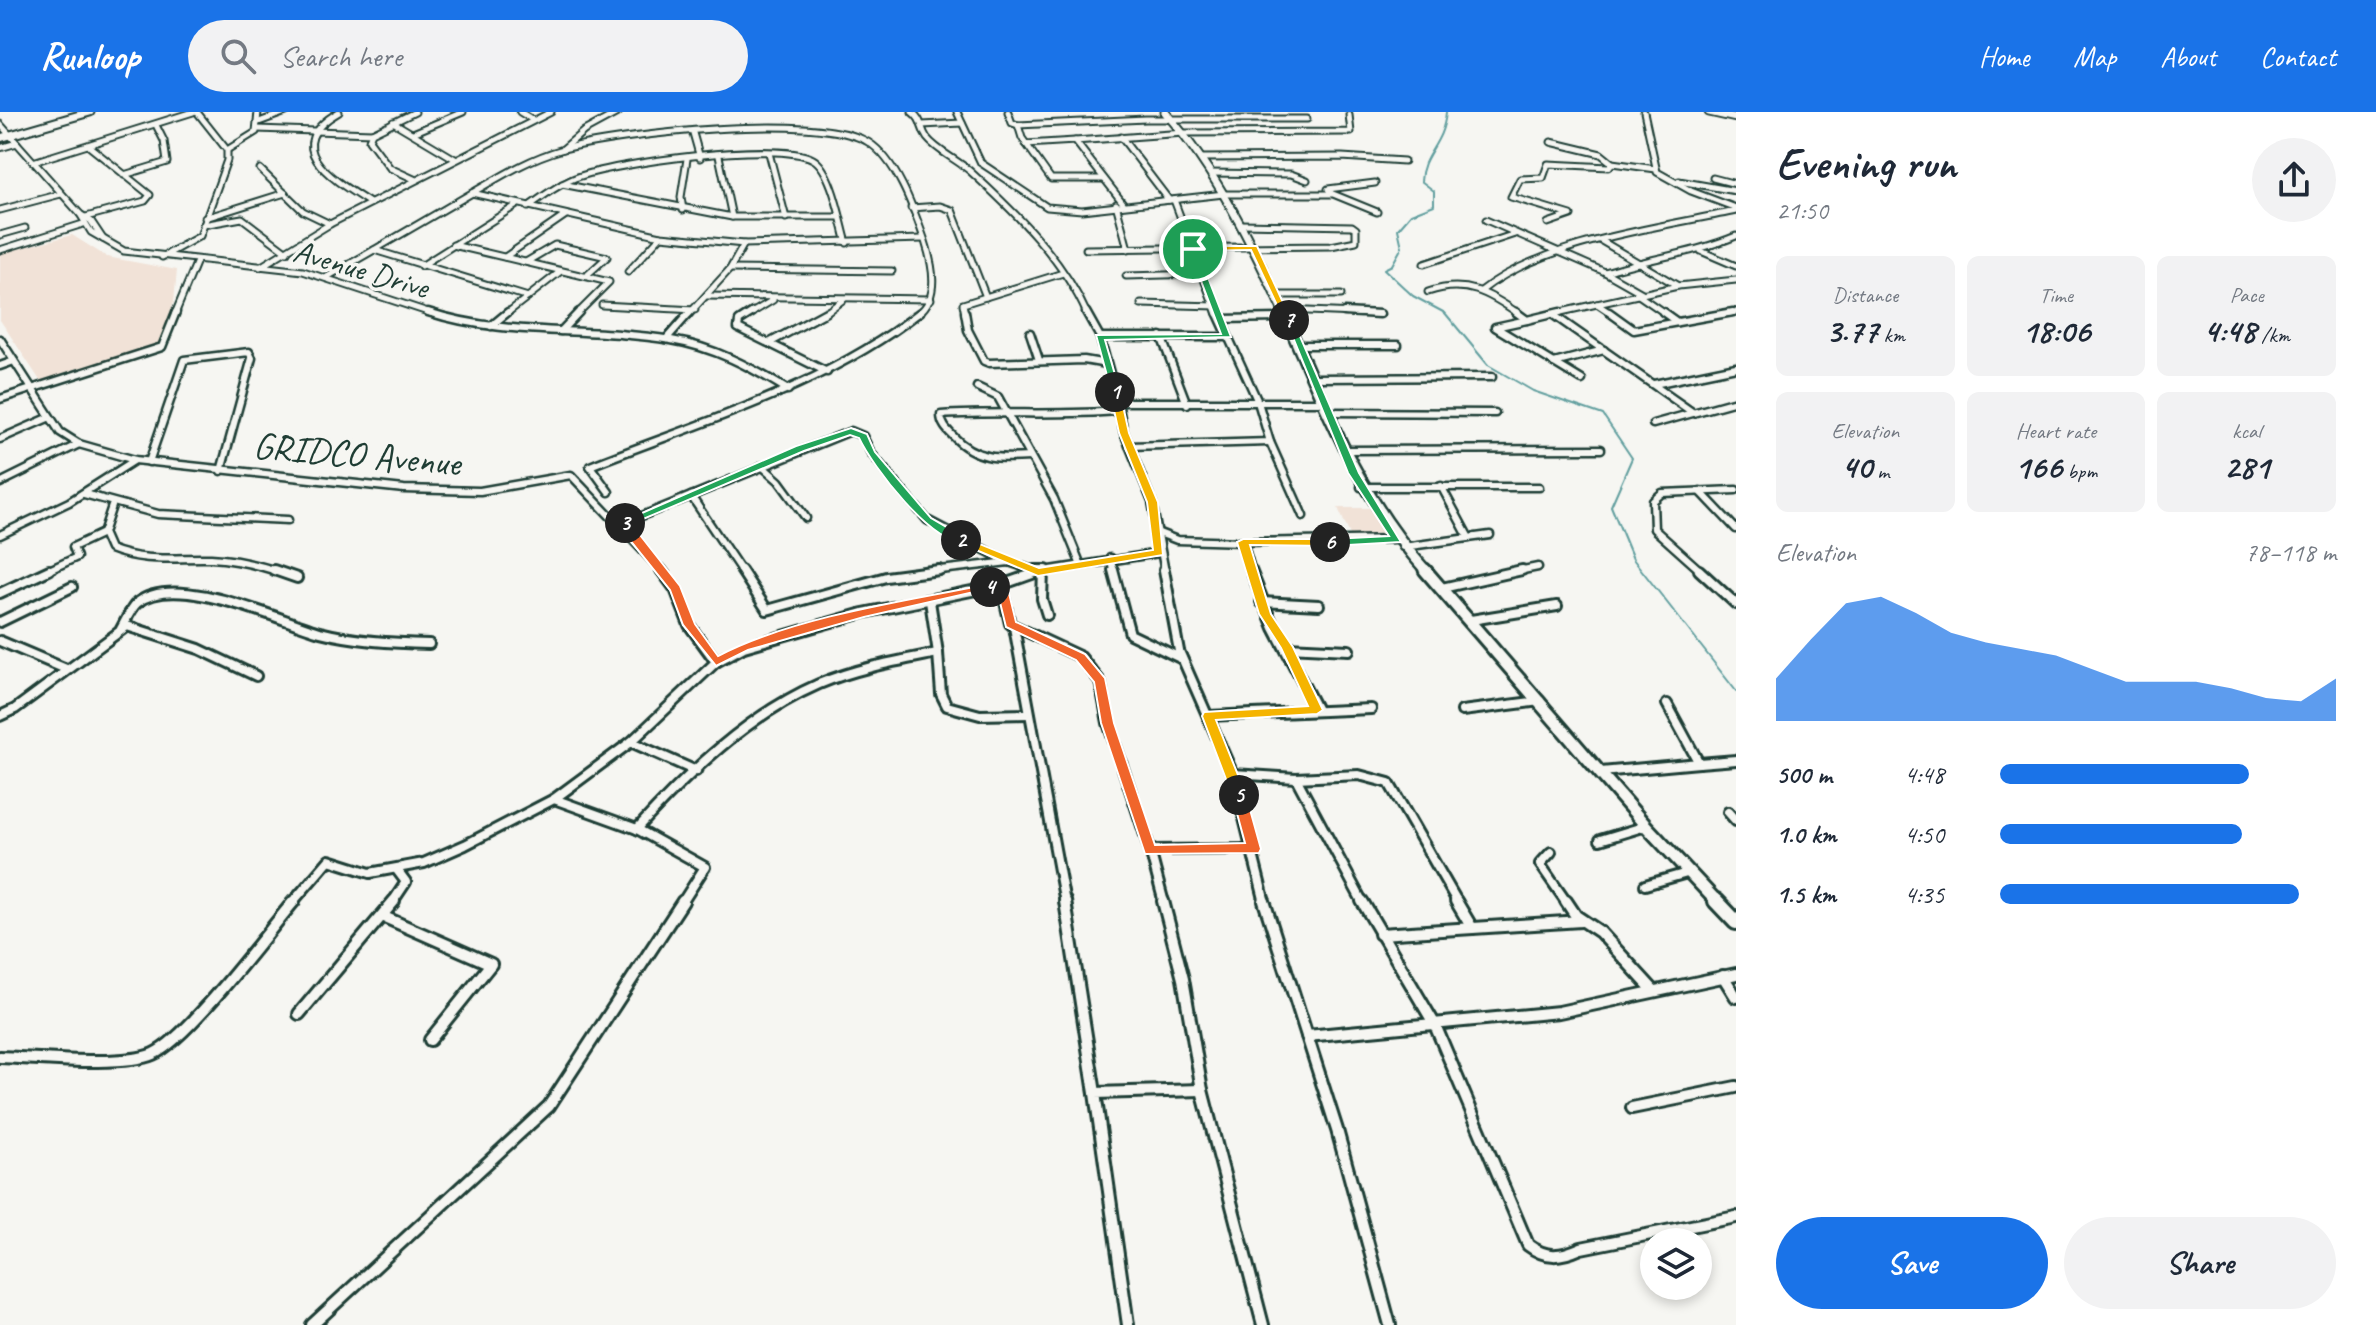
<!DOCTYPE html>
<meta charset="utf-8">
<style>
:root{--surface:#fff;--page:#f2f2f3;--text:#1f2937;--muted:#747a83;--accent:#1a73e8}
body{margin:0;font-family:Caveat,sans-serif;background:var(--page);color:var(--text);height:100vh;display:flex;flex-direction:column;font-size:30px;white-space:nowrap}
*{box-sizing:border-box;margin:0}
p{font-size:26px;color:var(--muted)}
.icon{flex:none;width:44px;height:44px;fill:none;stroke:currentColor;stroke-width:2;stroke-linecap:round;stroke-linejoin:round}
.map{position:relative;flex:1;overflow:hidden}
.drawer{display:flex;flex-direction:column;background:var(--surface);width:640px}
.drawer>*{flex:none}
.buttons{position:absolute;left:1640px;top:1116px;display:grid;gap:16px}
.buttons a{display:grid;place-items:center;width:72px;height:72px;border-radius:50%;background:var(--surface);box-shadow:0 4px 12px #0003;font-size:40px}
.pin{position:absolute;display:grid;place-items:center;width:68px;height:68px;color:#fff;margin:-34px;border:4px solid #fff;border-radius:50%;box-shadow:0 2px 8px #0007}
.km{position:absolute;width:40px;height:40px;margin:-20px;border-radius:50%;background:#222;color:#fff;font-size:22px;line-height:40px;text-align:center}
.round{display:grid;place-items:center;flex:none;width:84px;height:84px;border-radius:42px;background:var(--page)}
.head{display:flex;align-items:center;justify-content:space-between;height:136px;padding:0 40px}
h1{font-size:44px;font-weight:700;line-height:60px}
.stats{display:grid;grid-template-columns:repeat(3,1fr);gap:12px;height:136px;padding:8px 40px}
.stats div{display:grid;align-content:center;border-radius:12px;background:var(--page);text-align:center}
.stats b{font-size:34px;font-weight:700}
.stats small{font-size:22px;font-weight:400}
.stats p{font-size:22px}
.chart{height:224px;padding:16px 40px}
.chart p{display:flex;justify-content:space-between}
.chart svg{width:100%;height:144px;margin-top:8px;fill:var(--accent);opacity:.7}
.action{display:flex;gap:16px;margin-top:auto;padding:16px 40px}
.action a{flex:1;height:92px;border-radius:48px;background:var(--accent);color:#fff;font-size:32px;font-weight:700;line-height:92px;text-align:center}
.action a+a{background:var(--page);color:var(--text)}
ul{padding:0 40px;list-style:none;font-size:26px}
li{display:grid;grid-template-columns:128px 96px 1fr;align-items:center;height:60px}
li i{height:20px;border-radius:10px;background:var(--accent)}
header{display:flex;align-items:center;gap:48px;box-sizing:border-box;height:112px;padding:0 40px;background:var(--accent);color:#fff}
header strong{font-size:38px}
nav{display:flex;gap:44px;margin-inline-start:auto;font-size:28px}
.search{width:560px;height:72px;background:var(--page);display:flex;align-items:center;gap:20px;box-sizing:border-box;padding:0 28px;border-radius:44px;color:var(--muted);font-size:30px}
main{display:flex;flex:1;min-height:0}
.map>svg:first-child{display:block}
.built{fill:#f1e2d7}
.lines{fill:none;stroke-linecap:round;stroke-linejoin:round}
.stream{stroke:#629f9f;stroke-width:2}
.street-far3-casing{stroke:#1f3d34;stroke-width:9}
.street-far2-casing{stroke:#1f3d34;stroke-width:11}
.street-far1-casing{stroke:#1f3d34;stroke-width:14}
.street-casing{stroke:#1f3d34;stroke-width:16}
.secondary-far3-casing{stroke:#1f3d34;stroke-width:11}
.secondary-far2-casing{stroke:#1f3d34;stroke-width:14}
.secondary-far1-casing{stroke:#1f3d34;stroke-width:17}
.secondary-casing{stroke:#1f3d34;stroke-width:20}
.street-far3{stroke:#f6f6f2;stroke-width:5}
.street-far2{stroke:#f6f6f2;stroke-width:6}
.street-far1{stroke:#f6f6f2;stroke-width:8}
.street{stroke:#f6f6f2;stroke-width:10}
.secondary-far3{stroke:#f6f6f2;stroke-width:7}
.secondary-far2{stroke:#f6f6f2;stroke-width:9}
.secondary-far1{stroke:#f6f6f2;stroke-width:11}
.secondary{stroke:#f6f6f2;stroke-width:14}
.split-1{fill:#22a559;stroke:#fff;stroke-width:2}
.split-2{fill:#f5b400;stroke:#fff;stroke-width:2}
.split-3{fill:#22a559;stroke:#fff;stroke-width:2}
.split-4{fill:#f0652b;stroke:#fff;stroke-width:2}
.split-5{fill:#f0652b;stroke:#fff;stroke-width:2}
.split-6{fill:#f5b400;stroke:#fff;stroke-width:2}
.split-7{fill:#22a559;stroke:#fff;stroke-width:2}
.split-8{fill:#f5b400;stroke:#fff;stroke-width:2}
.labels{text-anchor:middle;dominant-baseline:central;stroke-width:7;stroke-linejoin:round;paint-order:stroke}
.far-street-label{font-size:32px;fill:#1f3d34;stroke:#f6f6f2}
.street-label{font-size:38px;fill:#1f3d34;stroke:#f6f6f2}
</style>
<header>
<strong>Runloop</strong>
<div class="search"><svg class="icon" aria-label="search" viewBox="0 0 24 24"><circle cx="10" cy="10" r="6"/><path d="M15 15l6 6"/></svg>Search here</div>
<nav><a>Home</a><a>Map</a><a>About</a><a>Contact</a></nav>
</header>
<main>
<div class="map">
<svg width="1736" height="1213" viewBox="0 0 1736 1213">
<rect width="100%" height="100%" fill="#f6f6f2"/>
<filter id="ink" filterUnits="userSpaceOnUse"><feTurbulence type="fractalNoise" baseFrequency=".0125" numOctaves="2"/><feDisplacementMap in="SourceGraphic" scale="16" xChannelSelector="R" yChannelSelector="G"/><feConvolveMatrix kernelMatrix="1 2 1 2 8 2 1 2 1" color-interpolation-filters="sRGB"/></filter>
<g filter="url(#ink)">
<g class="built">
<polygon points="72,123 107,145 177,158 174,190 160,235 41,270 0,208 0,141"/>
<polygon points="1338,396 1370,396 1392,422 1350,423"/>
</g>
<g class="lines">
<path class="stream" d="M1446,0C1443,34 1422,41 1421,69L1434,79V93L1411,102L1398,117L1402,135L1392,153L1384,157L1413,184L1445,201L1488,253L1533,279L1603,303L1632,346L1611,394L1633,447L1736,579"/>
<g class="street-far3-casing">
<g id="street-far3">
<path d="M339,0C278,35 332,67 370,91"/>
<polyline points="520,0 533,8"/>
<path d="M912,0C923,8 920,16 927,26C937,39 958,48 971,60C1015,100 1063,147 1087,202"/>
<polyline points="957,0 981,51 1047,95 1082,98 1224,82 1333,82 1377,100"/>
<polyline points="1008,0 1012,11 1018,13 1146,7 1307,7"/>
<polyline points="1644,0 1657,60 1691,79 1736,96"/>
<polyline points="259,10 286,0"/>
<polyline points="393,10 455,47"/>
<polyline points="0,12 80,102 91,109 103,127"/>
<polyline points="922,13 962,11"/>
<polyline points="1018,13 1022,26 1051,67 1104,67"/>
<polyline points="257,17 372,21"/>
<polyline points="413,21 463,0"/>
<polyline points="693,21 700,46"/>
<polyline points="1121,25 1169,88"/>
<polyline points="1551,30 1601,42 1612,51"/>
<polyline points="1026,32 1075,29"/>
<polyline points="0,36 17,31"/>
<polyline points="563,37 584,19 619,0"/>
<polyline points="227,38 256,20 258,0"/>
<polyline points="769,41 786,106"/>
<polyline points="719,44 732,105"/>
<polyline points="1201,46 1342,45 1404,49"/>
<polyline points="33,50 193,0"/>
<polyline points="260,57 303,99 330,112"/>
<polyline points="1210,61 1291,62 1307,68"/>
<polyline points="124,63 167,50 164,29 156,13"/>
<polyline points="1713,66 1736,72"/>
<polyline points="414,67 390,56 369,28 372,21 415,0"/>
<polyline points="1679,69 1736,79"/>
<polyline points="562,72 732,105 838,105"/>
<path d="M472,81C500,65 528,47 560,38C618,22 819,0 868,30C897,48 914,98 925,129C933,154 940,185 918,202"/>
<polyline points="1331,81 1328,77 1375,71"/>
<polyline points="1174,88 1217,202"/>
<polyline points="1123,91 1075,29 1184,21 1351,20 1349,3"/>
<polyline points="1116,92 1128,137"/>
<path d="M528,95C543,84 558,73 575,66C614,51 777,28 813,47C832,57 841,111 847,131"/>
<polyline points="911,96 940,94 952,98 986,185"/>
<polyline points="0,98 61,82"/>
<polyline points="683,98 681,85 687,47"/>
<polyline points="80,102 91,120 124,139 303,159 434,202"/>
<polyline points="86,105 145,89 150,83 90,35"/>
<polyline points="205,106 285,81"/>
<polyline points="1486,108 1605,160 1642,181"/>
<polyline points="1548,111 1571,103 1511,85 1520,67 1543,66 1548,52 1609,55 1612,51 1656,57"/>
<polyline points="203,113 242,106 287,140"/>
<polyline points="0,123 25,116"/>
<polyline points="1600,128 1678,174"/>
<polyline points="453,133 609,170 577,202"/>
<polyline points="1086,137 1331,134 1356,129 1356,117 1352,114 1241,112"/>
<polyline points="0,138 83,112"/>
<polyline points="1701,139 1736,154"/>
<polyline points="162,145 200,124 227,48 227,38 197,0"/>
<polyline points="505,145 566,103"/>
<polyline points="526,150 555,133 607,145 586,164"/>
<polyline points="1424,152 1515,122"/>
<polyline points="421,154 517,93"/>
<polyline points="260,155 330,112 551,0"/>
<polyline points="730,157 892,159"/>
<polyline points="628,160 661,124"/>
<path d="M1605,160C1649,146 1693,142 1736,124"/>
<polyline points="1126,164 1202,162"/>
<polyline points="327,165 374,138"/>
<path d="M1481,179C1542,130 1660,115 1736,99"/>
<path d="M1428,180C1466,167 1489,181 1519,202"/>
<polyline points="1637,182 1666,202"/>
<polyline points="1276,183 1341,183"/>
<polyline points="707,184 931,187"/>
<polyline points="528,185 374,138 472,81 661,124 744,132 923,127"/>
<polyline points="1141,192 1217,194"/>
<polyline points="1597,192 1612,202"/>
<polyline points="602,193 695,198"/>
<polyline points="1284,198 1380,202"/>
<polyline points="175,202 197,149"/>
<polyline points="506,202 561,159"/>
<polyline points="689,202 730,157 744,132"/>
<polyline points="750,202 773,188"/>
<polyline points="824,202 844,187"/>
<polyline points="965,202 963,192 1063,161"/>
<polyline points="1552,202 1678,174 1736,168"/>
<polyline points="1722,202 1736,200"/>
</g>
</g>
<g class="street-far2-casing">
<g id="street-far2">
<path d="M428,200C507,226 590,214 671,228C714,235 751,255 788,278"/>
<polyline points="753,200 739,209 738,216 827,260"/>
<polyline points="965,200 968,218 984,249 989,251 1084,248 1107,252"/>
<polyline points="1086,200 1100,225"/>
<polyline points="1344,200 1380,202"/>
<polyline points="1516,200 1527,208 1560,200"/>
<polyline points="1609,200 1634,218 1733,200"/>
<polyline points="1663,200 1677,210"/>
<polyline points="1552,202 1692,300"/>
<polyline points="1221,207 1288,206"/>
<polyline points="1527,208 1495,215 1582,268"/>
<polyline points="491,214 508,200"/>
<polyline points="561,219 579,200"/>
<polyline points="1030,221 1039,248"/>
<polyline points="1161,224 1187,292"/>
<polyline points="668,225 690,200"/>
<polyline points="0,227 60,320 79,332 135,348 404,377 480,379 571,363 663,460"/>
<polyline points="769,231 826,200"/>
<polyline points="1299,233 1398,233"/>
<polyline points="1554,251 1604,238"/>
<polyline points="0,254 14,249"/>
<polyline points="1314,266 1492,265"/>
<polyline points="1654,272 1736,255"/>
<polyline points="977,275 998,285 1054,387 1080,451"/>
<polyline points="0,287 162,235 176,200"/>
<polyline points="1118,290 1100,225 1226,225"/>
<polyline points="1328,300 1495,301"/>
<polyline points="1653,312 1736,289"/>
<polyline points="0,327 48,306"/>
<polyline points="1270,330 1303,404"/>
<polyline points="1129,334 1270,330 1258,290 1217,200"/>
<polyline points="1344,338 1601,337"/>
<path d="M1030,345C1000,347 975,348 953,324C947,318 941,312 941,303C1000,299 1059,304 1118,299"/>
<polyline points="149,350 184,248 249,240 252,246 221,359"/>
<polyline points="762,354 779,369 806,406"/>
<polyline points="0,371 79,332"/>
<polyline points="1441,374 1469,426"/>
<polyline points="1361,375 1539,375"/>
<polyline points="1700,379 1736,417"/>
<path d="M609,380L590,354C701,310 825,275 920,200"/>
<polyline points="84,382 158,402 288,408"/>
<polyline points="691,384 742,460"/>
<path d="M112,394L103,421L110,437C144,451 176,445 211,446C235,447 258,453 280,460"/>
<polyline points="622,412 851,319 863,324 871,341 927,408 1008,450"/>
<polyline points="1159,421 1177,428 1243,430"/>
<polyline points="0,423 69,390 135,348"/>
<polyline points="1403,435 1490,423"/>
<polyline points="1110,446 1114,460"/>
<polyline points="45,460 77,445 73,435 103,421"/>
<polyline points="923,460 1009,450 1038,460 1159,441"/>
<polyline points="1165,460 1152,390 1124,321 1118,290 1324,290"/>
<polyline points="1252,460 1243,430 1397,427"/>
<polyline points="1513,460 1538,455"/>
<polyline points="1702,460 1654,417 1653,389 1662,381 1736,378"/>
</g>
</g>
<g class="street-far1-casing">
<g id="street-far1">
<polyline points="274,458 297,466"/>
<polyline points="661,458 675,477 689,513 716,550"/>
<polyline points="741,458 767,498 886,465 939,458"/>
<polyline points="1034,458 1046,458"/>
<polyline points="1113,458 1130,522 1182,547"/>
<polyline points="1164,458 1179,539 1233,662 1265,791"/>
<polyline points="1251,458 1274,516 1317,598"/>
<polyline points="1699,458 1736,492"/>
<polyline points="1043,459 1042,487 1047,503"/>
<polyline points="1038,460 1001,473 1010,512 1081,545 1100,569 1108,611 1150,738 1254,737"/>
<polyline points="1442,476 1522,458"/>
<polyline points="0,481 49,458"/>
<polyline points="1261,490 1319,493"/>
<polyline points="1471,508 1557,494"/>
<polyline points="0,510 72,475"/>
<polyline points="1014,515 1065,791"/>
<path d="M121,517C125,510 131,496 137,491C176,459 278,508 320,520C355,529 392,531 429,532"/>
<polyline points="0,529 66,557"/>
<polyline points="1287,535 1349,538"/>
<polyline points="938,541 941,582 947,594 980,603 1028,602"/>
<polyline points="1462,599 1540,589"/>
<polyline points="0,604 15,597 127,514 199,537 256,564"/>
<polyline points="1208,604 1371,597"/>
<polyline points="631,630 696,659"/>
<polyline points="1699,651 1736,648"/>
<polyline points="1601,660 1699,651 1667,592"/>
<polyline points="1233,662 1296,666 1359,663 1389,671 1458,791"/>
<polyline points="1296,666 1363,791"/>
<polyline points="554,687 637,717 705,755 682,791"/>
<polyline points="1728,700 1736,709"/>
<path d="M637,717C688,661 748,603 819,572C857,556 898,549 938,541L930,489"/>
<polyline points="1600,728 1646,714"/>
<polyline points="1150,738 1164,791"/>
<polyline points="1551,740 1540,752 1567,791"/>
<polyline points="1645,773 1687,761"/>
<polyline points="292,791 329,748 370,761 424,751 465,733 554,687 631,630 716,550 744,535 863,501 1001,473"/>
<polyline points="392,791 406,770 397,758"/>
</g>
</g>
<g class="street-casing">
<g id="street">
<polyline points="1065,789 1095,981"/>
<polyline points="1163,789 1183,867 1202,978 1263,1213"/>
<polyline points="1264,789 1337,1018 1390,1213"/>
<path d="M1362,789L1435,913L1528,1133C1546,1147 1561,1145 1581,1136L1736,1105"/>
<polyline points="1456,789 1472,816"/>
<polyline points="1566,789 1576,804 1600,820 1654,879"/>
<polyline points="382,804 491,852 430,928"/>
<polyline points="1380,822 1581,809"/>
<polyline points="1723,864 1736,885"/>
<polyline points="299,902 394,789"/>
<polyline points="1307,924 1559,900 1736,862"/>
<path d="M0,945C36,946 123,955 153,942C188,927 265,823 294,789"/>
<polyline points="1632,996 1736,975"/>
<polyline points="312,1213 549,994 683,789"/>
<polyline points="1128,1213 1095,981 1202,978"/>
</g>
</g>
<g class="secondary-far3-casing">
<g id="secondary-far3">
<path d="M1165,0C1217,60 1251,130 1284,202"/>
<polyline points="1709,0 1736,6"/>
<polyline points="0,26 90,0"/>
</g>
</g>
<g class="secondary-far2-casing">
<path id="secondary-far2" d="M1283,200C1325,295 1357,382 1427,460"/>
</g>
<g class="secondary-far1-casing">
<polyline id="secondary-far1" points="1425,458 1646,714 1718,791"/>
</g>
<g class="secondary-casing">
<polyline id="secondary" points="1716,789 1736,810"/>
</g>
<use href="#street-far3" class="street-far3"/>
<use href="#street-far2" class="street-far2"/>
<use href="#street-far1" class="street-far1"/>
<use href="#street" class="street"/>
<use href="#secondary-far3" class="secondary-far3"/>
<use href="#secondary-far2" class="secondary-far2"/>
<use href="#secondary-far1" class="secondary-far1"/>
<use href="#secondary" class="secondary"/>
</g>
</g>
<polygon class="split-1" points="1193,134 1197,137 1231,225 1105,228 1120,280 1112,282 1096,223 1221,222 1189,137"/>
<polygon class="split-2" points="1115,277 1120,280 1129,321 1158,390 1163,443 1038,464 957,430 957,426 965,426 1039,456 1153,438 1147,390 1119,321 1110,280"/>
<path class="split-3" d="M851,316L867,322L875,340L931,406L965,426V430C932,433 872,354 859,326L850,323L804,339L629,413L619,411L796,334Z"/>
<path class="split-4" d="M629,409L680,474L695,512L718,544C792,505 908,488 990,472L996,475L864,505L748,538L716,554L683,513L670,478L617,412Z"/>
<polygon class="split-5" points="1001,469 1007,473 1016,510 1085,542 1105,566 1114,611 1155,733 1245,731 1232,683 1239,678 1246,683 1261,737 1259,741 1145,742 1101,611 1094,570 1076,548 1006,515 997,478 985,475"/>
<polygon class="split-6" points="1243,427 1330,427 1336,430 1330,434 1250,433 1271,502 1293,535 1323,598 1317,602 1216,608 1246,683 1239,688 1232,683 1202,604 1204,600 1308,594 1281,536 1259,502 1237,430"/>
<polygon class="split-7" points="1285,206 1293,208 1359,361 1401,430 1330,434 1324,430 1330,427 1389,424 1348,361"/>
<polygon class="split-8" points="1193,134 1257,134 1292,210 1284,208 1251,138 1190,139"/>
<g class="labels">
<g class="far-street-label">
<text transform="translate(361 157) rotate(16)">Avenue Drive</text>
</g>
<g class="street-label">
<text transform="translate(357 342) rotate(5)">GRIDCO Avenue</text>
</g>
</g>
</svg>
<div class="buttons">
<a><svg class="icon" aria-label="layers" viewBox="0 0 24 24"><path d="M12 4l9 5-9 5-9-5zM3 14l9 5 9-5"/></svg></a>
</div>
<div class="pin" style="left:1193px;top:137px;background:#1e9e55"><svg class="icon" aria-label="arrive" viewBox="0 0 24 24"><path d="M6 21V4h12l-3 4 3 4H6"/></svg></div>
<b class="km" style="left:1115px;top:280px">1</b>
<b class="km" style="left:961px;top:428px">2</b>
<b class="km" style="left:625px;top:411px">3</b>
<b class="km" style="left:990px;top:475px">4</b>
<b class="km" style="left:1239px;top:683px">5</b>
<b class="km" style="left:1330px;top:430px">6</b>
<b class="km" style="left:1289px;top:208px">7</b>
</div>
<section class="drawer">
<div class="head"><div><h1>Evening run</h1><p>21:50</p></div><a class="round"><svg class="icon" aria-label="share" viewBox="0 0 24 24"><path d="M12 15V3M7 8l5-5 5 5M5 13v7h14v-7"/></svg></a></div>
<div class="stats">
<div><p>Distance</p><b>3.77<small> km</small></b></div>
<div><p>Time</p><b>18:06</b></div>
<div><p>Pace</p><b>4:48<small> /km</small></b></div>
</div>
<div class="stats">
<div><p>Elevation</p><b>40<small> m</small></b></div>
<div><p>Heart rate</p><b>166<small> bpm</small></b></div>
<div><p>kcal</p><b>281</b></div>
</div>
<div class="chart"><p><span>Elevation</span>78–118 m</p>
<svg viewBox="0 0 160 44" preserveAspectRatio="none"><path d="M0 44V31L10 19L20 8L30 6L40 11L50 17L60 20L70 22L80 24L90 28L100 32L110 32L120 32L130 34L140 37L150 38L160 31V44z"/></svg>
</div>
<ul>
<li><b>500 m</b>4:48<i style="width:74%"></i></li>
<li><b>1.0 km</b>4:50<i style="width:72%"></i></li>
<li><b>1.5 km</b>4:35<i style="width:89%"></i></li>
</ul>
<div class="action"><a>Save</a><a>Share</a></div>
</section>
</main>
